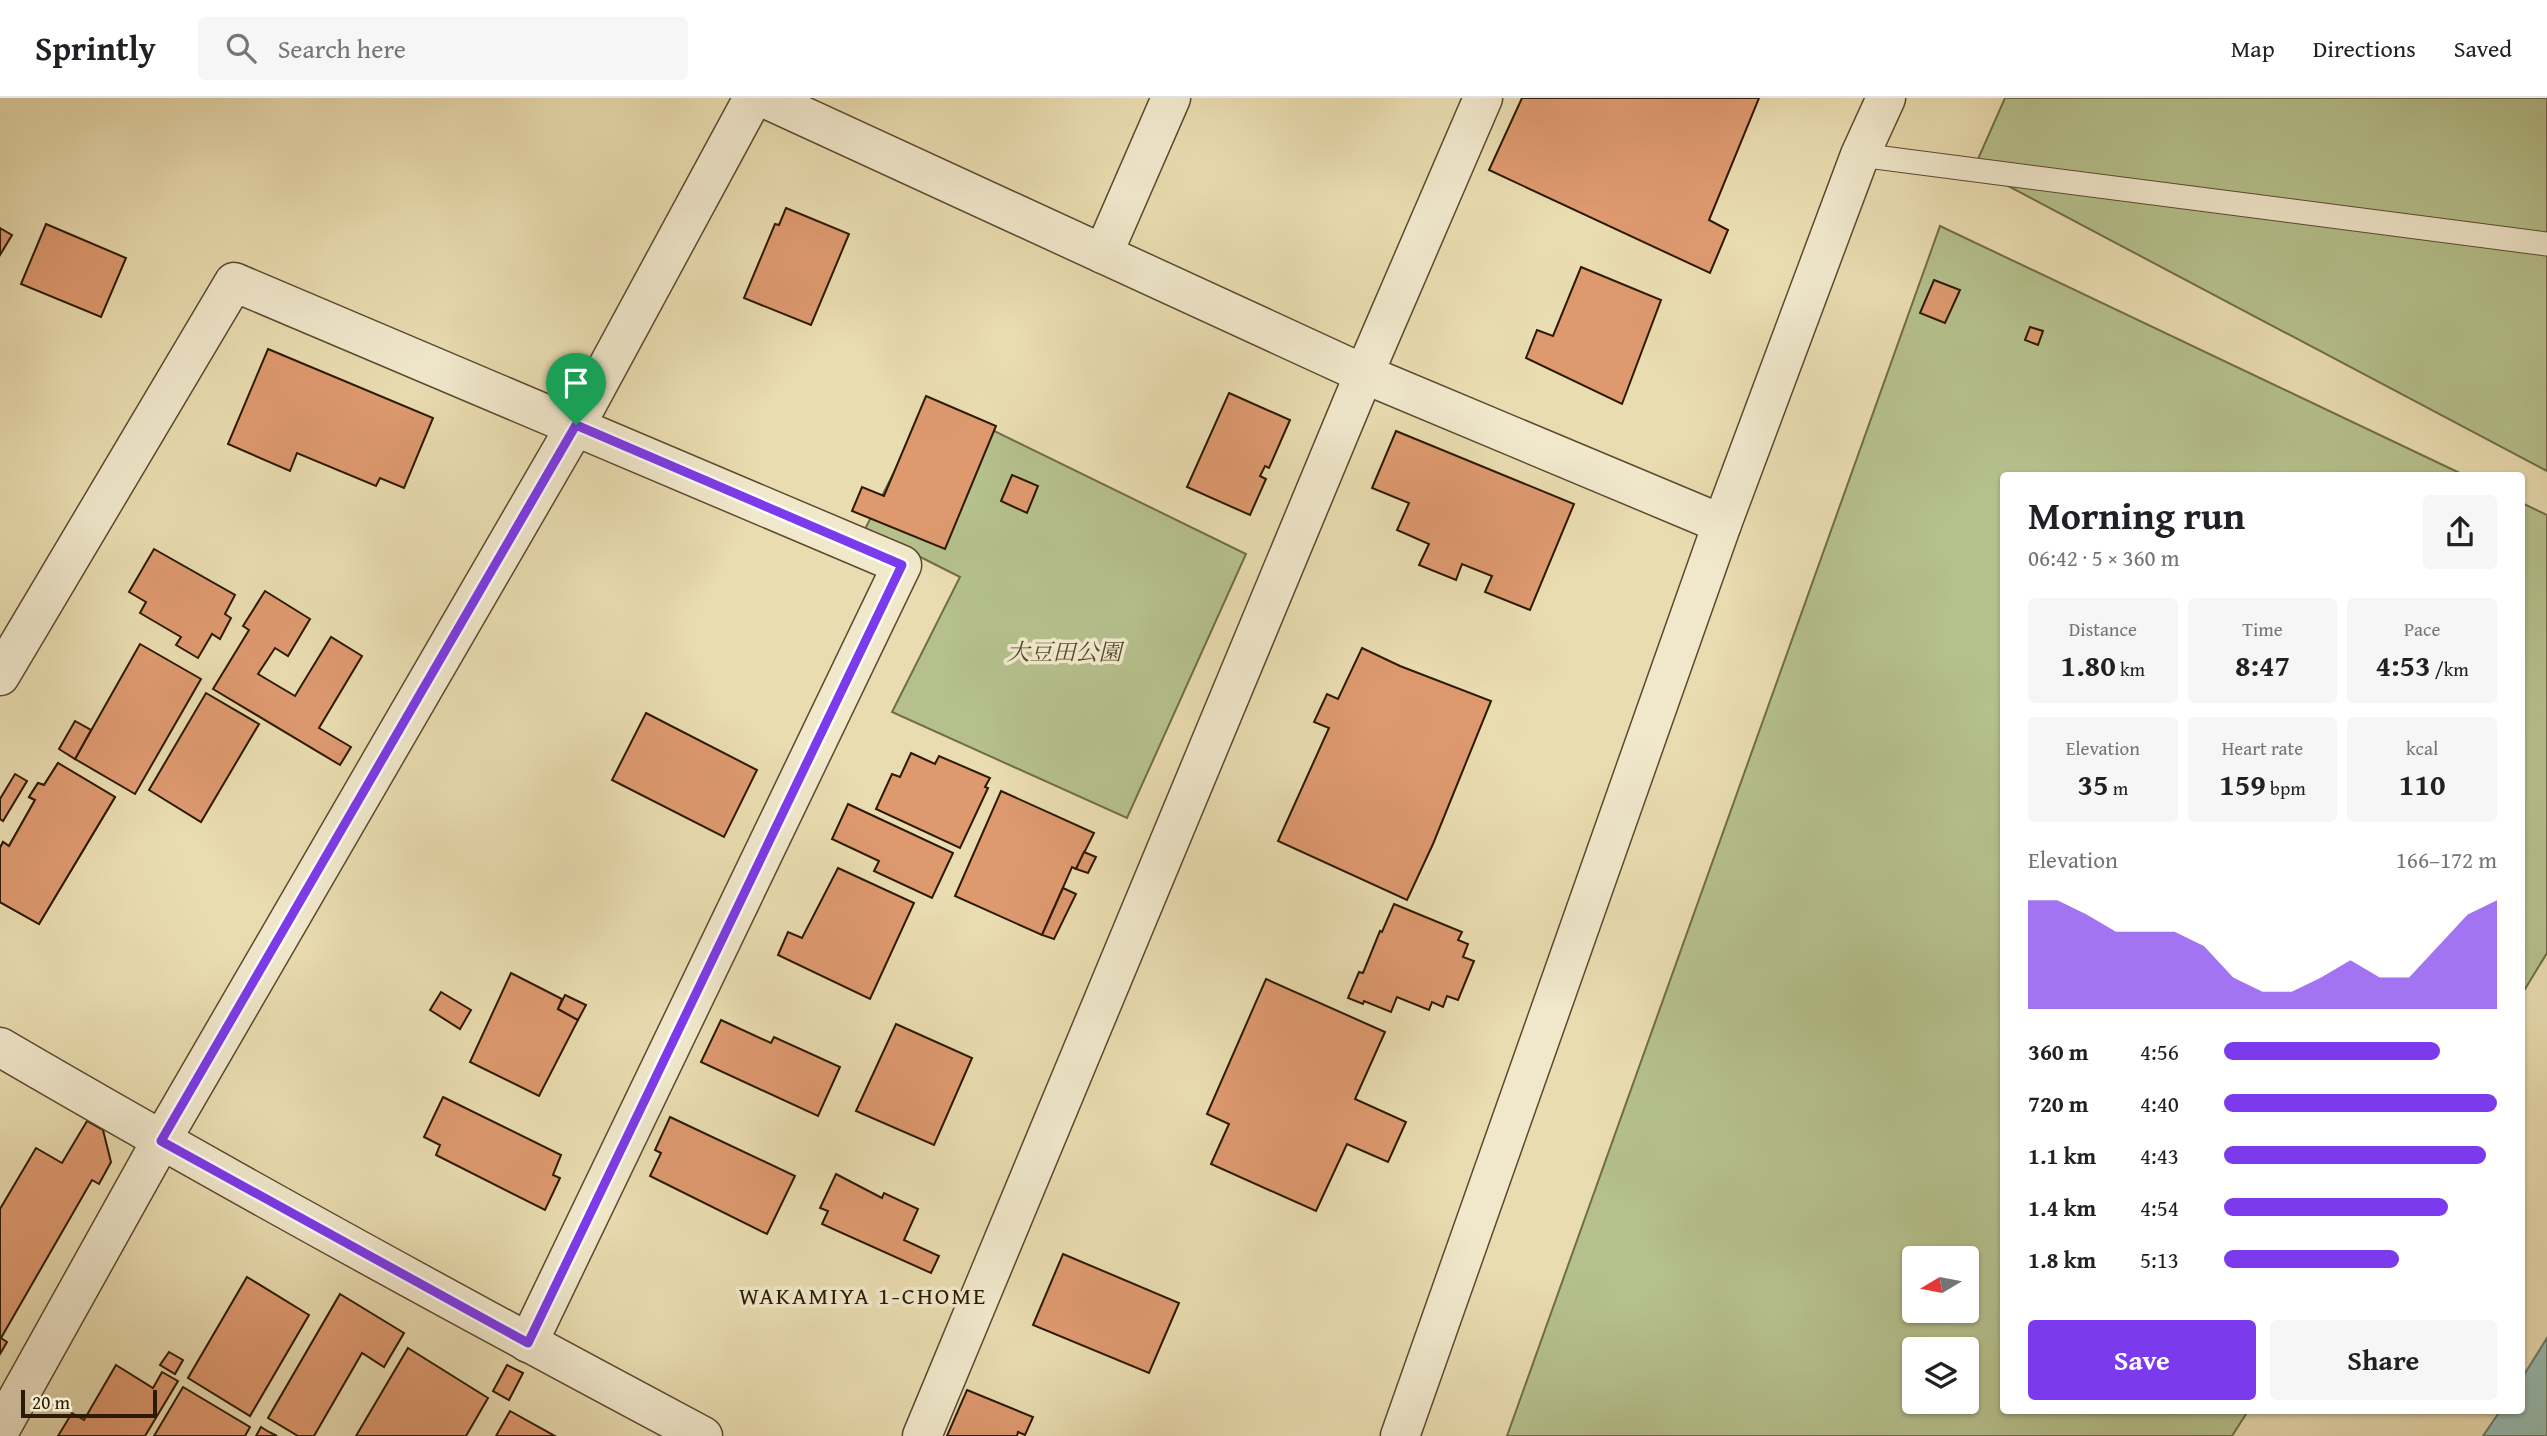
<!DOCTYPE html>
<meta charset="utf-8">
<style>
:root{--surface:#fff;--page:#f6f6f6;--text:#202124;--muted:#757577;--line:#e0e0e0;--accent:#7c3aed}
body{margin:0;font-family:"Gentium Book Plus","Noto Serif JP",serif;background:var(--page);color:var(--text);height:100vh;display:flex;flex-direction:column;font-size:26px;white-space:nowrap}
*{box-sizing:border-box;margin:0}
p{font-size:23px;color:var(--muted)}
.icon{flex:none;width:38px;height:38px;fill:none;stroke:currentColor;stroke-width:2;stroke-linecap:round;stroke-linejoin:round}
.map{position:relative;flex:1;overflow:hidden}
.drawer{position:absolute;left:2000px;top:374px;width:525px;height:942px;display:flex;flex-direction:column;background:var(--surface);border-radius:7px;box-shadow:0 2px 5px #0004}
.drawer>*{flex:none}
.needle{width:46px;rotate:260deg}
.buttons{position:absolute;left:1902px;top:1148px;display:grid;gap:14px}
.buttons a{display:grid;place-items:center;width:77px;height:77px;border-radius:7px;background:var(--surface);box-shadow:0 2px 5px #0004;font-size:35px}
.scale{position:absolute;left:21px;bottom:18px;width:136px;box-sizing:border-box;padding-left:7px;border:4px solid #2c1a02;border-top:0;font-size:19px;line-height:24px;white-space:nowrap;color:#2c1a02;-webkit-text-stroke:5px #f1e8cc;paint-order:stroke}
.pin{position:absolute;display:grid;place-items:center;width:60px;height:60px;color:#fff;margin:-72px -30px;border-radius:50% 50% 50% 0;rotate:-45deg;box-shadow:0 0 7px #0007}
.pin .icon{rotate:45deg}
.round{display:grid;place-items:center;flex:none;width:74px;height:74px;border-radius:7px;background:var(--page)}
.head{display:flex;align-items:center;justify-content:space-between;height:119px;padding:0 28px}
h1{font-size:38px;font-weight:700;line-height:52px}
.stats{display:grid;grid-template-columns:repeat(3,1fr);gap:10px;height:119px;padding:7px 28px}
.stats div{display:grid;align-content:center;border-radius:7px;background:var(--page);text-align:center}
.stats b{font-size:30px;font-weight:700}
.stats small{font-size:19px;font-weight:400}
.stats p{font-size:19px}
.chart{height:196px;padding:14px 28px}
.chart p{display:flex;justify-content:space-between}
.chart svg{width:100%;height:126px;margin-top:7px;fill:var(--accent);opacity:.7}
.button{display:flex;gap:14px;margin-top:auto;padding:14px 28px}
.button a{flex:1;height:80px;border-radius:7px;background:var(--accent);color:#fff;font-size:28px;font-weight:700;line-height:80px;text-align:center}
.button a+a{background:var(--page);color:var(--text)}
ul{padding:0 28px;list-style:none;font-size:23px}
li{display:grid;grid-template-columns:112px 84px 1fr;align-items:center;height:52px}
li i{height:18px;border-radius:9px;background:var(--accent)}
header{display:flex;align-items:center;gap:42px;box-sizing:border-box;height:98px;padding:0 35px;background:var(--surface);border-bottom:2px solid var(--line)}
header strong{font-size:33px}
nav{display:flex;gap:38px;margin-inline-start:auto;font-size:24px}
.search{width:490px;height:63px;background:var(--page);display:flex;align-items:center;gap:18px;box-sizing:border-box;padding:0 24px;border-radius:7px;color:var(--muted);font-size:26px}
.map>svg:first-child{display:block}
.green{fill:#b5c08c;stroke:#706d47;stroke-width:2;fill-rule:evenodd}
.water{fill:#97bbaf;stroke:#6c7b6a;stroke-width:2}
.building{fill:#de996f;stroke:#2c1a02;stroke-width:2}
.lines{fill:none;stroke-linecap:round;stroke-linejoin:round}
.service-casing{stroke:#5b4a2e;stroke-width:25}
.minor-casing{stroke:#5b4a2e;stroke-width:41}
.tertiary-casing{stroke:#5b4a2e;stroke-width:41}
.service{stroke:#f1e8cc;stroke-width:23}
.minor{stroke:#f1e8cc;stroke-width:38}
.tertiary{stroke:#f1e8cc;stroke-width:38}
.route-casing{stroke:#fff;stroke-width:14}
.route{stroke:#7c3aed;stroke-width:9}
.labels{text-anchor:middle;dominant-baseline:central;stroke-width:7;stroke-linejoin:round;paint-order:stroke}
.park-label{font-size:23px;font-style:italic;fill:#554c2b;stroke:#f1e8cc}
.neighbourhood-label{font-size:24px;letter-spacing:2px;fill:#2c1a02;stroke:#f1e8cc}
</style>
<header>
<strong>Sprintly</strong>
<div class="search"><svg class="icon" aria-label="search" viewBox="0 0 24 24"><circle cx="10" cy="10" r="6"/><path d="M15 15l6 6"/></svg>Search here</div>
<nav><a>Map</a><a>Directions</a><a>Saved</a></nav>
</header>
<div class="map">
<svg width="2547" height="1338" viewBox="0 0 2547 1338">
<rect width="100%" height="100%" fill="#e9dcb0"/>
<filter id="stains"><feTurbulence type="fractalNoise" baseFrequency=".00286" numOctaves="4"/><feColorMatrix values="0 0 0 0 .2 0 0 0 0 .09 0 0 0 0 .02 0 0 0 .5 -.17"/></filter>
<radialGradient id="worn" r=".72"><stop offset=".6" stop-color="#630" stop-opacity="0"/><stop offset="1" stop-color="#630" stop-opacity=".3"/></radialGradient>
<g class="green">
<polygon points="2005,0 2547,0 2547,373 1974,70"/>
<path d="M1940,128L2466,378H2004V1312L2248,1313L2232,1338H1507ZM1914,1160H1967V1213H1914ZM1914,1251H1967V1304H1914Z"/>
<polygon points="931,302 1246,456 1127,720 892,614 960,479 865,431"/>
<polygon points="2522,405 2547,417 2547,855 2522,896"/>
</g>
<polygon class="water" points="2547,1240 2547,1338 2483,1338 2500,1313 2522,1312 2522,1280"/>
<g class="building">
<polygon points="1522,0 1759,0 1709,122 1728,132 1710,175 1489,72"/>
<polygon points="786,110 849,136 811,227 744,200 775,126 779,127"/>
<polygon points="46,126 126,160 101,219 21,186"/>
<polygon points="0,130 12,137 0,157"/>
<polygon points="1581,169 1661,202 1622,306 1526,260 1537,232 1553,238"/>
<polygon points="1934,182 1960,192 1945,225 1920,215"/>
<polygon points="2030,229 2043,233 2038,247 2025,242"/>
<polygon points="268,251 433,320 404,390 380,380 376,388 297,355 290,373 228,346"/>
<polygon points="1229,295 1290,322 1269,370 1265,368 1260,378 1266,381 1250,417 1187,389"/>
<polygon points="926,298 996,328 945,451 852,413 862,389 884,398"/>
<polygon points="1396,333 1574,406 1530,512 1485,494 1492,478 1462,466 1456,482 1419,467 1429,446 1397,432 1409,405 1372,390"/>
<polygon points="1012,377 1038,388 1027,415 1001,403"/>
<polygon points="154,451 235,497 225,516 231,520 220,541 212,536 198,560 176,547 181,539 140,515 146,504 129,494"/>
<polygon points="265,493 310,521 288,558 275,550 258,576 295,598 331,539 362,558 319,630 351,649 340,667 213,591 249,532 243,528"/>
<polygon points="140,546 201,581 135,696 75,661"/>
<polygon points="1362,550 1400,568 1491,603 1433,746 1407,802 1278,743 1329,630 1314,624 1327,596 1338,601"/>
<polygon points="206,595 259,626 201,724 149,692"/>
<polygon points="646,615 757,672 724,739 612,682"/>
<polygon points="75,623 91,632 75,661 59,651"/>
<polygon points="911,655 935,666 939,658 990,680 985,689 988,690 960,750 876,711 892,676 900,679"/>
<polygon points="58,665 115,699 39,826 0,804 0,750 3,744 9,748 35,702 29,699 38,685 44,687"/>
<polygon points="58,665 115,699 39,826 0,804 0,750 3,744 9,748 35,702 29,699 38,685 44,687"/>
<polygon points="15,676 27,683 3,723 0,721 0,701"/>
<polygon points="1001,693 1094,735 1076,771 1072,769 1042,837 955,798"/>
<polygon points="848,706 953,755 932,800 874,773 879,763 832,741"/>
<polygon points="1084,754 1096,759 1088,775 1076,771"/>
<polygon points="838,770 914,805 870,901 778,857 788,834 802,840"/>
<polygon points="1063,790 1076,796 1054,841 1042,837"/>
<polygon points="1394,806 1462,834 1458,842 1468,846 1463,859 1474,863 1458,902 1447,898 1443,909 1432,904 1429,912 1397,899 1391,914 1364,903 1363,906 1348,900 1359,874 1363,875 1380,833 1382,834"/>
<polygon points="511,875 562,901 558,911 578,922 539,998 470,964"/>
<polygon points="1266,881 1385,934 1355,1001 1406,1024 1388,1064 1347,1046 1316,1113 1211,1066 1229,1026 1207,1016"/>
<polygon points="441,894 471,912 460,931 430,912"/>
<polygon points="565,897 586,907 578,922 558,911"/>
<polygon points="721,922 771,945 774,939 840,969 818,1018 701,964"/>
<polygon points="896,926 972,960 934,1047 856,1013"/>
<polygon points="443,999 561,1057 553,1077 560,1080 545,1112 436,1057 440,1047 424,1039"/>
<polygon points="670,1019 795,1078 767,1136 650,1078 661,1055 655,1052"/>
<polygon points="87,1023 103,1032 111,1064 99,1086 92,1082 1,1240 7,1244 0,1256 0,1111 36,1050 62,1065"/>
<polygon points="836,1076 882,1100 884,1095 918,1111 904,1142 939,1158 931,1175 822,1126 828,1113 820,1110"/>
<polygon points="1063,1156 1179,1205 1149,1275 1033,1227"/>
<polygon points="247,1179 309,1217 250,1318 188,1280"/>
<polygon points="340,1196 404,1235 384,1269 362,1255 314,1338 298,1338 268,1320"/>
<polygon points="408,1250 488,1300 466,1338 356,1338"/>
<polygon points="169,1254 183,1262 175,1276 160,1267"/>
<polygon points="116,1267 153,1290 162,1274 178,1283 145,1338 58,1338 72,1315 84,1322"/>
<polygon points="507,1267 523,1275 509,1302 493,1293"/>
<polygon points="183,1289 250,1329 245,1338 154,1338"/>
<polygon points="967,1292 1033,1319 1025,1337 1018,1334 1017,1338 947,1338"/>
<polygon points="510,1313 555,1338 496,1338"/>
<polygon points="261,1329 269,1334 277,1338 256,1338"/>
</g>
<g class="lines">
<g class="service-casing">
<polyline id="service" points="1860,57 2547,146"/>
</g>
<g class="minor-casing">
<g id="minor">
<polyline points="1103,156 1171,0"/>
<polyline points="0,578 234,184 902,467 528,1245"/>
<path d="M0,949C231,1084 466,1212 703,1338"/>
<polyline points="0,1332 161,1043 576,327 753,0"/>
<polyline points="922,1338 1364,276 1483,0"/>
</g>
</g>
<g class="tertiary-casing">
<g id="tertiary">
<polyline points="764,0 1364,276 1722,426"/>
<polyline points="1400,1338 1722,426 1860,57 1886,0"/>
</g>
</g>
<use href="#service" class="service"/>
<use href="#minor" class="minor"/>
<use href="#tertiary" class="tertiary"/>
</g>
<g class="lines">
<g class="route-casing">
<polygon id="route" points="576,327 902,467 528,1245 161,1043"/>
</g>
<use href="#route" class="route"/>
</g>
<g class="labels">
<g class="park-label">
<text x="1064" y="553">大豆田公園</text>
</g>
<g class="neighbourhood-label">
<text x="863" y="1197">WAKAMIYA 1-CHOME</text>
</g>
</g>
<rect width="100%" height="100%" filter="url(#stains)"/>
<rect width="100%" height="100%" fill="url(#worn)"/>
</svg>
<div class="buttons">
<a><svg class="needle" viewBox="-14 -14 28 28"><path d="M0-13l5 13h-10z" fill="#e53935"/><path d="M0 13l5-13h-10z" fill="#757577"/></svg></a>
<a><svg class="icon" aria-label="layers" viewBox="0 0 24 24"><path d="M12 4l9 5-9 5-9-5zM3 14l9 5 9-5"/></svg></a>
</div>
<div class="scale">20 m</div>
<div class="pin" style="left:576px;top:327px;background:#1e9e55"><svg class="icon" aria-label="arrive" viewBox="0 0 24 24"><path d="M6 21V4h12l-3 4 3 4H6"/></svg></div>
<section class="drawer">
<div class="head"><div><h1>Morning run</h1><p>06:42 · 5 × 360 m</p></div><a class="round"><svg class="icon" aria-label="share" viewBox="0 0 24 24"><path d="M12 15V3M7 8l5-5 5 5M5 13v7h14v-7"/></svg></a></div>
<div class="stats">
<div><p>Distance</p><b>1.80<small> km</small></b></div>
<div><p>Time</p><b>8:47</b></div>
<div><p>Pace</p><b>4:53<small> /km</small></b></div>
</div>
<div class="stats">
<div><p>Elevation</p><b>35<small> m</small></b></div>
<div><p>Heart rate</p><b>159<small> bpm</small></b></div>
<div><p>kcal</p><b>110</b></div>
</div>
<div class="chart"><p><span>Elevation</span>166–172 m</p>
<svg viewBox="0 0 160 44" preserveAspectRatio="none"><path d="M0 44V6L10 6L20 11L30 17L40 17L50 17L60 22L70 33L80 38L90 38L100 33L110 27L120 33L130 33L140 22L150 11L160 6V44z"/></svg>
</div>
<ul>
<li><b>360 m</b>4:56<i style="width:79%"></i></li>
<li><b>720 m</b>4:40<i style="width:100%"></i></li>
<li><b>1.1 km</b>4:43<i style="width:96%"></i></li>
<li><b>1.4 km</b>4:54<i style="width:82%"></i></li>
<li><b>1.8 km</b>5:13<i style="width:64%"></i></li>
</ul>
<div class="button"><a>Save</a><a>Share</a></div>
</section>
</div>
